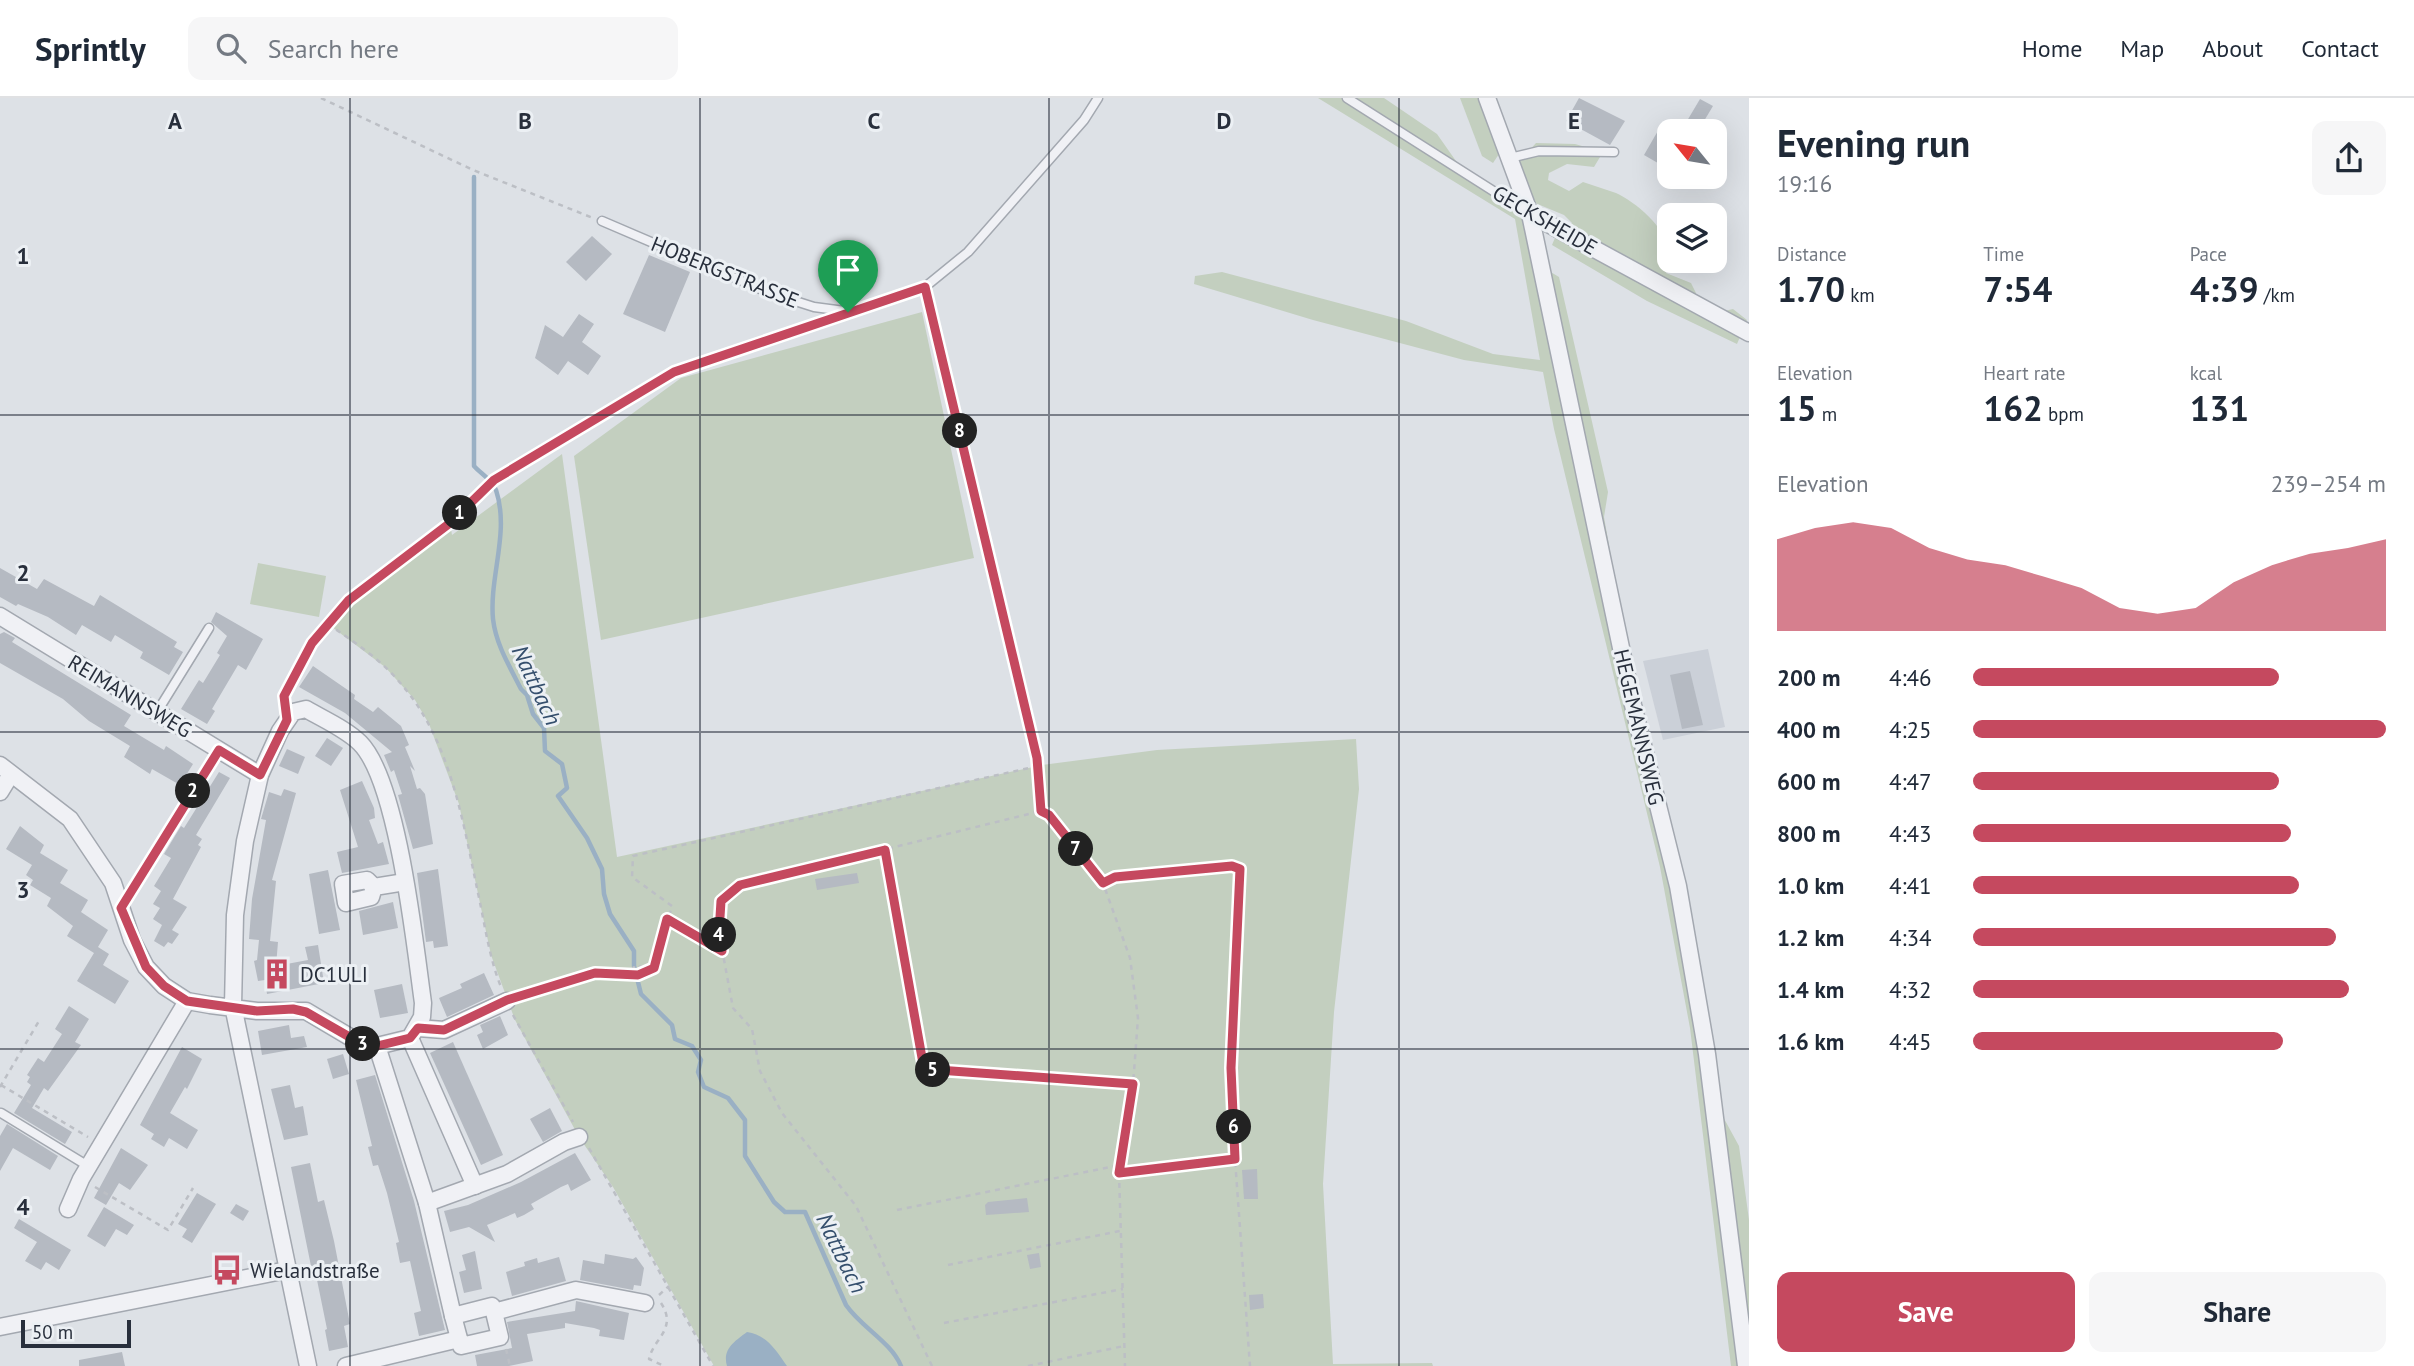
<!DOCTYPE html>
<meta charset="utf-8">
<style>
:root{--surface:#fff;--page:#f6f6f7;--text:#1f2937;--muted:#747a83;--line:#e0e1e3;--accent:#c5495f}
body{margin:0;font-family:"PT Sans",sans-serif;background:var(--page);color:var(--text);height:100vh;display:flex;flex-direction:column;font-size:26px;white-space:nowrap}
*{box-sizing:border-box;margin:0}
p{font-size:23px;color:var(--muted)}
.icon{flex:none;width:38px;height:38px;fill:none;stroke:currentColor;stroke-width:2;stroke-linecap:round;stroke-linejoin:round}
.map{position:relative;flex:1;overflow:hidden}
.panel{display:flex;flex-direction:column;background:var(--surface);width:665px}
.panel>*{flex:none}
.needle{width:46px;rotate:300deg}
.tools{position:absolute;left:1657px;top:21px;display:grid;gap:14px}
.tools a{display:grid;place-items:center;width:70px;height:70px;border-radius:14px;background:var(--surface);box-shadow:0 7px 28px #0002;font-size:35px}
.scale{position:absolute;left:21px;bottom:18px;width:110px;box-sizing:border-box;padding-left:7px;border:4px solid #282f3c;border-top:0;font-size:19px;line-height:24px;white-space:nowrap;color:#282f3c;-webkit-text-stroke:5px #ecf0f4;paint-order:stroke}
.pin{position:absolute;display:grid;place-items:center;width:60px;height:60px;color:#fff;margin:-72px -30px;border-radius:50% 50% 50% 0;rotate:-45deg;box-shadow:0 0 7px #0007}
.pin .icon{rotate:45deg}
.km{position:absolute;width:35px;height:35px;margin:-18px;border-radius:50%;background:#222;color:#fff;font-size:19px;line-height:35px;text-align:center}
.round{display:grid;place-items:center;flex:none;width:74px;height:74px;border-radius:14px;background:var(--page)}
.overview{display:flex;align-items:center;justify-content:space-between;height:119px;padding:0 28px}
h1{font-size:38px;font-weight:700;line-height:52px}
.figures{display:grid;grid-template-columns:repeat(3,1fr);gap:10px;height:119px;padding:7px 28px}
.figures div{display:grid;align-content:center}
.figures b{font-size:35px;font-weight:700}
.figures small{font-size:19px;font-weight:400}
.figures p{font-size:19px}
.chart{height:196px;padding:14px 28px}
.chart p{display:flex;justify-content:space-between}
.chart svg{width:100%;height:126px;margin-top:7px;fill:var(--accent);opacity:.7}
.primary-button{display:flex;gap:14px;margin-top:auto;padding:14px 28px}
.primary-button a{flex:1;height:80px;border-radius:14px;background:var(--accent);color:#fff;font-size:28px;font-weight:700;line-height:80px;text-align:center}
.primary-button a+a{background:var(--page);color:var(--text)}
ul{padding:0 28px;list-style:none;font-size:23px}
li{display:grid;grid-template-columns:112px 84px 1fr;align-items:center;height:52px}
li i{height:18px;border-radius:9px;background:var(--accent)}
header{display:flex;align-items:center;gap:42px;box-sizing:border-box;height:98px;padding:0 35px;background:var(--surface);border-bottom:2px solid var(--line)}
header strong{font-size:33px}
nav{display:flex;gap:38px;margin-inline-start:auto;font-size:24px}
.search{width:490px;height:63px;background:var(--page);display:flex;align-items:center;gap:18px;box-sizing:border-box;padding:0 24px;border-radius:14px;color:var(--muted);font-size:26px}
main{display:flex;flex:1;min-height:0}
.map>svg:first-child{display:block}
.built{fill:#cbd0d8}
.green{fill:#c3cfbf}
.water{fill:#9ab0c4}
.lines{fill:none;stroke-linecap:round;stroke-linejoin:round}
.stream{stroke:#9ab0c4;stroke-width:4.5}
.building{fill:#b5bac2}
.lane-casing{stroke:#a3a8b0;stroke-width:11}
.street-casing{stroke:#a3a8b0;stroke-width:19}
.path{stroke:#bcbfc5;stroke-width:2.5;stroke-dasharray:5 5;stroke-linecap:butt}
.lane{stroke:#f0f1f5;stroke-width:8}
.street{stroke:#f0f1f5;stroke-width:16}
.route-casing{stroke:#fff;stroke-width:14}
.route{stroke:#c5495f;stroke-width:9}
.grid{fill:none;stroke:#282f3c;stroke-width:2;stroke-opacity:0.55}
.labels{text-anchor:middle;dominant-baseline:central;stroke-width:6;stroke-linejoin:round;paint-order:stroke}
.street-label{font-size:21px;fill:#282f3c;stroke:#ecf0f4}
.poi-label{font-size:21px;fill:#282f3c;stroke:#ecf0f4;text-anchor:start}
.water-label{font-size:23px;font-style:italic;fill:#354f6d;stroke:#ecf0f4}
.grid-label{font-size:23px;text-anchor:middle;font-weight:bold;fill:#282f3c;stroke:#ecf0f4;stroke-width:6;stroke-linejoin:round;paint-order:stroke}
</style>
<header>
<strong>Sprintly</strong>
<div class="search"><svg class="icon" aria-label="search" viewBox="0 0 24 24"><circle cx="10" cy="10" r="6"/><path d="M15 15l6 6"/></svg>Search here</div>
<nav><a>Home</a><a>Map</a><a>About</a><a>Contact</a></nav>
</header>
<main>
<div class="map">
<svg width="1749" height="1268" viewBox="0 0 1749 1268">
<rect width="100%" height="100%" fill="#dde1e6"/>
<polygon class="built" points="1708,551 1725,629 1663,642 1643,563"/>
<g class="green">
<polygon points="1318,0 1384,0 1437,36 1470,83 1525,118 1534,164 1559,179 1608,394 1604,419 1616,487 1608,508 1721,1015 1739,1048 1749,1122 1749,1268 1731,1268 1690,930 1660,769 1554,331 1543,274 1464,262 1313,222 1194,186 1195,178 1222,174 1406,223 1493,256 1540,262 1515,121"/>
<polygon points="1460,0 1482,0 1503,50 1493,65 1482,58"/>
<path d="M1536,45L1575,46L1603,54L1594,69L1567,66L1549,75L1548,82L1569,93L1583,84C1594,88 1605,91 1616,95C1638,105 1681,141 1664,167L1666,175L1691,185L1696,195L1691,208L1707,217L1733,211L1747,222L1737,246L1647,203L1552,147L1557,135L1572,125L1564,117L1535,105L1518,65Z"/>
<polygon points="922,214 974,460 601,542 574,358 681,280"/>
<polygon points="562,356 617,759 1042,667 1157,652 1356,641 1359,691 1334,914 1323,1086 1333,1266 1432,1265 1433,1268 714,1268 613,1089 579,1039 515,922 491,857 459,706 429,626 415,602 385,569 328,526 349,502 450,425 452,437"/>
<polygon points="258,465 326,478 319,519 250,506"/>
</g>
<path class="water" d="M747,1234C767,1237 776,1252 787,1268H727C722,1251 735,1243 747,1234Z"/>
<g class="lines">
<path class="stream" d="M474,79V368C481,376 492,381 496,392C510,434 489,479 493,521C496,547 510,569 521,591L527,597L533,616L544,630L545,653L562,666L567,690L558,698L587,740L602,771L604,796L610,816L634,853V868L641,896L672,927L675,941L692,948L701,962L698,974L704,989L728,1000L745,1022V1058L774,1104L785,1114H805L846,1207C861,1229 891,1244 901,1268"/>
</g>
<g class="building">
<polygon points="1579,0 1625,23 1610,47 1566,23"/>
<polygon points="1700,1 1713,8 1698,33 1681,33"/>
<polygon points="1659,31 1670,37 1670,72 1644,57"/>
<polygon points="592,138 612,156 586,183 566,164"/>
<polygon points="649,157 690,174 665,234 623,216"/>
<polygon points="579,216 594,226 582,244 601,258 588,277 568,263 558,277 535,260 545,227 563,239"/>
<polygon points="0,470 37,491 44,481 94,508 100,497 177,544 174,549 183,554 169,577 140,560 143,554 115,537 111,544 82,527 76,537 48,519 18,506 16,508 0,499"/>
<polygon points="216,514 263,541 246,572 238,567 212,611 215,613 207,626 181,611 199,582 203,585 220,557 217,555 227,538 211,524"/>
<polygon points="4,534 15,540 12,544 131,617 124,628 164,652 166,648 193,666 180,687 152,671 150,676 124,659 130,648 89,623 63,601 0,565 0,536"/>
<polygon points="313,568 355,597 354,601 373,614 378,609 401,628 409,647 405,649 415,673 410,668 417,691 420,690 425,696 433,746 413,751 398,697 402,696 394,672 391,674 384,657 392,654 345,615 299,589"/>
<polygon points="1690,573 1703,627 1682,631 1670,577"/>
<polygon points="327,640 343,650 331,668 315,658"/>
<polygon points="287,651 305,659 298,676 279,668"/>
<polygon points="219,674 230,680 196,737 202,741 198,747 201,749 173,801 187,809 172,832 179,836 172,846 168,844 164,849 154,843 162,827 153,821 160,810 153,806 161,793 154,788 171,760 164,756 181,728 184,730"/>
<polygon points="362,683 374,710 375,720 369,722 378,746 383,744 389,766 342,775 337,754 358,749 340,692"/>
<polygon points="284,691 296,695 272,782 276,783 270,843 278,844 276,868 308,862 305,849 318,847 324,885 267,896 265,882 258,883 254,863 257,862 259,842 249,841 252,801 266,722 261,721 269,694 281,698"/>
<polygon points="20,728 44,747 40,755 68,772 60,785 88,802 81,814 108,832 98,849 109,856 103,867 129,883 115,906 77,883 94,855 67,838 73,828 47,808 51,800 30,787 33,782 26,777 32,767 6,751"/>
<polygon points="438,771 448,848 434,850 433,843 426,844 417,775"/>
<polygon points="328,772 340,832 319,836 309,776"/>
<polygon points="857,775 859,785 817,792 815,781"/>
<polygon points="393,804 398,830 363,837 359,813"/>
<polygon points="484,875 494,897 447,919 439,900 462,890 460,886"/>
<polygon points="402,886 408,915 380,920 374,892"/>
<polygon points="69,908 89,921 75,944 81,947 48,993 44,990 32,1010 72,1034 65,1046 14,1015 31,987 27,984 30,979 27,977 38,960 44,964 62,936 55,931"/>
<polygon points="500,918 508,937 483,951 477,937 483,934 480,927"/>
<polygon points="289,927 291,940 304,938 307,949 262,957 258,933"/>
<polygon points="453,944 503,1057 481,1067 430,955"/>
<polygon points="182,949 202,961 187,991 185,989 170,1015 198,1032 187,1051 169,1040 164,1049 151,1041 154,1036 140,1027"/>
<polygon points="343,956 349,976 333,981 327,961"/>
<polygon points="375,977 414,1103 445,1232 419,1238 414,1215 421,1213 410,1163 400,1165 396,1145 399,1144 387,1095 378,1067 373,1068 368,1049 372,1048 356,982"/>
<polygon points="290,987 295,1010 303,1008 308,1037 284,1042 271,991"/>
<polygon points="550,1010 562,1033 543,1044 530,1021"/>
<polygon points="7,1026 58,1058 50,1072 13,1050 0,1073 0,1038"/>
<polygon points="121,1050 148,1067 130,1092 119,1085 106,1107 94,1100"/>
<polygon points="575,1055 591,1082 571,1093 568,1086 561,1089 531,1106 534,1111 524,1117 517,1120 515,1115 487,1127 495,1144 469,1129 450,1134 444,1113 468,1107 521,1084"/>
<polygon points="310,1065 318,1104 324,1102 334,1143 350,1226 344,1228 348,1249 329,1253 325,1232 327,1231 316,1177 313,1178 291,1069"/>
<polygon points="1257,1071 1258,1101 1244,1101 1242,1072"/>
<polygon points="197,1095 216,1106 192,1145 182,1139 187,1131 178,1126"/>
<polygon points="1027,1100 1029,1114 986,1117 985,1107 988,1104"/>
<polygon points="236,1106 249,1113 243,1123 230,1115"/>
<polygon points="104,1109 134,1127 127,1137 116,1131 105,1149 87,1138"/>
<polygon points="19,1121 71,1152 59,1172 46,1164 41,1172 25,1163 37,1144 14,1130"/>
<polygon points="475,1153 482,1191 464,1195 459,1174 466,1172 462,1157"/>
<polygon points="1039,1155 1041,1169 1030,1171 1027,1157"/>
<polygon points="605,1156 633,1161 636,1159 644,1170 641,1188 634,1187 633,1192 580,1182 583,1162 604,1166"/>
<polygon points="559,1159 566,1183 512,1198 506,1174 525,1168 524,1164 537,1160 538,1165"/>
<polygon points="1263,1196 1264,1210 1250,1212 1249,1197"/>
<polygon points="576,1203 629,1215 624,1242 599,1238 600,1232 594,1230 565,1225 565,1230 527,1236 533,1263 509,1268 477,1268 475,1257 512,1250 507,1224 575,1213"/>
<polygon points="122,1254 125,1268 79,1268 79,1262"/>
</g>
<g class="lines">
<g class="lane-casing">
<g id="lane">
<polyline points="1347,0 1528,115"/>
<polyline points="1510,60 1539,53 1614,54"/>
<polyline points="602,123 770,195 814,209 852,214 925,189 968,154 1084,22 1098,0"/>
<polyline points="157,614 209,530"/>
<polyline points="122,807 219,652"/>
<polyline points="1,1015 88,1068"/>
</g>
</g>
<g class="street-casing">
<g id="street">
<polyline points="1487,0 1530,116 1633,607 1678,788 1707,956 1746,1268"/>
<polyline points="1530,116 1749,235"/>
<polyline points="0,518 260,677"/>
<path d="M0,667L70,721L113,785L132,842L146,869L164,888L187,903L210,907L257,913H306L360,945L377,948L410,940L422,919L423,905C415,848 398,683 360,645C346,631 323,621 306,611L293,614L280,633L260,677L245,743L235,817L233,908L308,1268"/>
<polyline points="0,694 11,676"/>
<polyline points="374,789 367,782 343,786 346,805 371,799 374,789 405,784"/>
<polyline points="418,930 444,932 507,903"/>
<polyline points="410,940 475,1088"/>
<polyline points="377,948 427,1105 453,1218"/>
<polyline points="427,1105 507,1076 564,1044 579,1039"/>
<polyline points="68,1111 81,1081 187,903"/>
<polyline points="494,1214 500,1239 461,1248 453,1218 492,1208 494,1214 576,1192 645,1205"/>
<polyline points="0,1229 287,1172"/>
<polyline points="346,1268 459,1241"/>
</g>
</g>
<g class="path">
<polyline points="321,0 473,72 593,120"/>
<polyline points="928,201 1037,660 1041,713"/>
<path d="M328,526C354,544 382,562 402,587C451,644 463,724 478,795C485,827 489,859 501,889"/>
<polyline points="284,601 312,545 349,502 450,425 494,382 674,274 823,222"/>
<polyline points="885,752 924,971 1133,987"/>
<polyline points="1103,785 1115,779 1232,768 1240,771 1231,970 1235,1061"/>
<polyline points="668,821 722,853"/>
<polyline points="634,877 651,872"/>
<polyline points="521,900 595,875 633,877 634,868 654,870 672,808 632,779 633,758 1038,668"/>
<polyline points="513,917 573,1024"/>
<polyline points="1,987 88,1039"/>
<polyline points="0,989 39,923"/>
<polyline points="589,1050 713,1268"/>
<polyline points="1119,1075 1235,1061 1250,1268"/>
<polyline points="95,1089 168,1132 193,1090"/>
<polyline points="897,1112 1120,1067"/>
<polyline points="948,1167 1120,1133"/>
<polyline points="659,1197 669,1188"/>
<path d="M661,1205C678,1231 653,1241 649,1261L664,1268"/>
<polyline points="944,1225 1123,1191"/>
<polyline points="506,1251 510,1268"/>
<polyline points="932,1268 856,1108 782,1015 760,973 752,931 733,910 719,835 721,803 740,787 1041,713 1049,717 1103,785 1130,860 1138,920 1133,987 1119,1075 1125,1268"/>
<polyline points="1028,1268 1124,1248"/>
</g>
<use href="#lane" class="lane"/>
<use href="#street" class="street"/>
</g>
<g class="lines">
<g class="route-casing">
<polygon id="route" points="925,189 1037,660 1041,713 1049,717 1103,785 1115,779 1232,768 1240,771 1231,970 1235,1061 1119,1075 1133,986 924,971 885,752 740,787 721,803 719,835 722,853 667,821 654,870 638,877 595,875 507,902 444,932 418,930 410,940 377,948 360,945 306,914 293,911 257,913 187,903 164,888 146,869 121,810 219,652 260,677 287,622 284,598 312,545 349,502 450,425 494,382 674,274"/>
</g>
<use href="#route" class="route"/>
</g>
<path class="grid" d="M350,0V1268M700,0V1268M1049,0V1268M1399,0V1268M0,317H1749M0,634H1749M0,951H1749"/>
<defs>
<g id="building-bare" transform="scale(2.415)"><path d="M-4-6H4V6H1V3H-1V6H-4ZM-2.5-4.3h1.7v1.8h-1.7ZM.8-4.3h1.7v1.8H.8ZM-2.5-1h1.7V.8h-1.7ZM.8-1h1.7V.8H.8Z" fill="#c5495f" stroke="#ecf0f4" stroke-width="2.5" paint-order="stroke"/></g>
<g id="bus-bare" transform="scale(2.415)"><path d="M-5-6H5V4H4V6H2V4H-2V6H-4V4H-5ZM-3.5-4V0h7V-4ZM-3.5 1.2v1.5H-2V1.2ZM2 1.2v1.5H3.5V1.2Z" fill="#c5495f" stroke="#ecf0f4" stroke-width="2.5" paint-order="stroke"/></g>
</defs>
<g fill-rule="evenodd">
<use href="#building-bare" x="277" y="876"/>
<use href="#bus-bare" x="227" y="1172"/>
</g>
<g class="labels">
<g class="street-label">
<text transform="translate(1545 122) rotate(30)">GECKSHEIDE</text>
<text transform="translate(725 174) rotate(22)">HOBERGSTRASSE</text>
<text transform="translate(130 598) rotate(31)">REIMANNSWEG</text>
<text transform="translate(1639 629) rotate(77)">HEGEMANNSWEG</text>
</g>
<g class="poi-label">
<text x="300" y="876">DC1ULI</text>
<text x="250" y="1172">Wielandstraße</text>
</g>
<g class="water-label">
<text transform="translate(537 587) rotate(65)">Nattbach</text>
<text transform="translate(842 1155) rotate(64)">Nattbach</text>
</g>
</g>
<g class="grid-label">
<text x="175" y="31">A</text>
<text x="525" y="31">B</text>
<text x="874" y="31">C</text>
<text x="1224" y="31">D</text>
<text x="1574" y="31">E</text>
<text x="23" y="166">1</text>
<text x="23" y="483">2</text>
<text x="23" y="800">3</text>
<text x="23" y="1117">4</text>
</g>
</svg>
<div class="tools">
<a><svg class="needle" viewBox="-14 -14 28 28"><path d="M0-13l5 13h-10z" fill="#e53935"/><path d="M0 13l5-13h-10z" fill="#747a83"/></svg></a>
<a><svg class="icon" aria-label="layers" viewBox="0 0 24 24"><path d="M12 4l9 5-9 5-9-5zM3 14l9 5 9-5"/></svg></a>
</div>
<div class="scale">50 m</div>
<div class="pin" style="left:848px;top:214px;background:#1e9e55"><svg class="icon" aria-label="arrive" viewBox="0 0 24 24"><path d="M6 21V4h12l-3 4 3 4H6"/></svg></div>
<b class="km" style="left:460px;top:415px">1</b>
<b class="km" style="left:193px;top:693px">2</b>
<b class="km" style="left:363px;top:946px">3</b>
<b class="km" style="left:719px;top:837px">4</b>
<b class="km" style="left:933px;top:972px">5</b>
<b class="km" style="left:1234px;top:1029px">6</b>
<b class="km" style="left:1076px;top:751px">7</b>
<b class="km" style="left:960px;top:333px">8</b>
</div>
<section class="panel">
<div class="overview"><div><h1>Evening run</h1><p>19:16</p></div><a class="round"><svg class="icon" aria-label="share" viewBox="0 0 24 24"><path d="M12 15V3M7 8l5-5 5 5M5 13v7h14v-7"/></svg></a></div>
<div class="figures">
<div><p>Distance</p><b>1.70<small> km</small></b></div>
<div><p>Time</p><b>7:54</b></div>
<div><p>Pace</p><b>4:39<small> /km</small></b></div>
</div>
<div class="figures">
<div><p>Elevation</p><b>15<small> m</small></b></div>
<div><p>Heart rate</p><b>162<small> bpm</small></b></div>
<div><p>kcal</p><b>131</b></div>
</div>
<div class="chart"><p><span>Elevation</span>239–254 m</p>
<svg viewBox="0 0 160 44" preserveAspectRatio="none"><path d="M0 44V12L10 8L20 6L30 8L40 15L50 19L60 21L70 25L80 29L90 36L100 38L110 36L120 27L130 21L140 17L150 15L160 12V44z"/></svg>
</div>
<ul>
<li><b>200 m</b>4:46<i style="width:74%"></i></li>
<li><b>400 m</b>4:25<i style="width:100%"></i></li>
<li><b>600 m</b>4:47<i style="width:74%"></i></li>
<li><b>800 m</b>4:43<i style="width:77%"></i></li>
<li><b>1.0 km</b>4:41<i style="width:79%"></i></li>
<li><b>1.2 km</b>4:34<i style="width:88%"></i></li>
<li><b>1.4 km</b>4:32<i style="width:91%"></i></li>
<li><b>1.6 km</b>4:45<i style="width:75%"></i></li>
</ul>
<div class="primary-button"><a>Save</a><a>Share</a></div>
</section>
</main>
